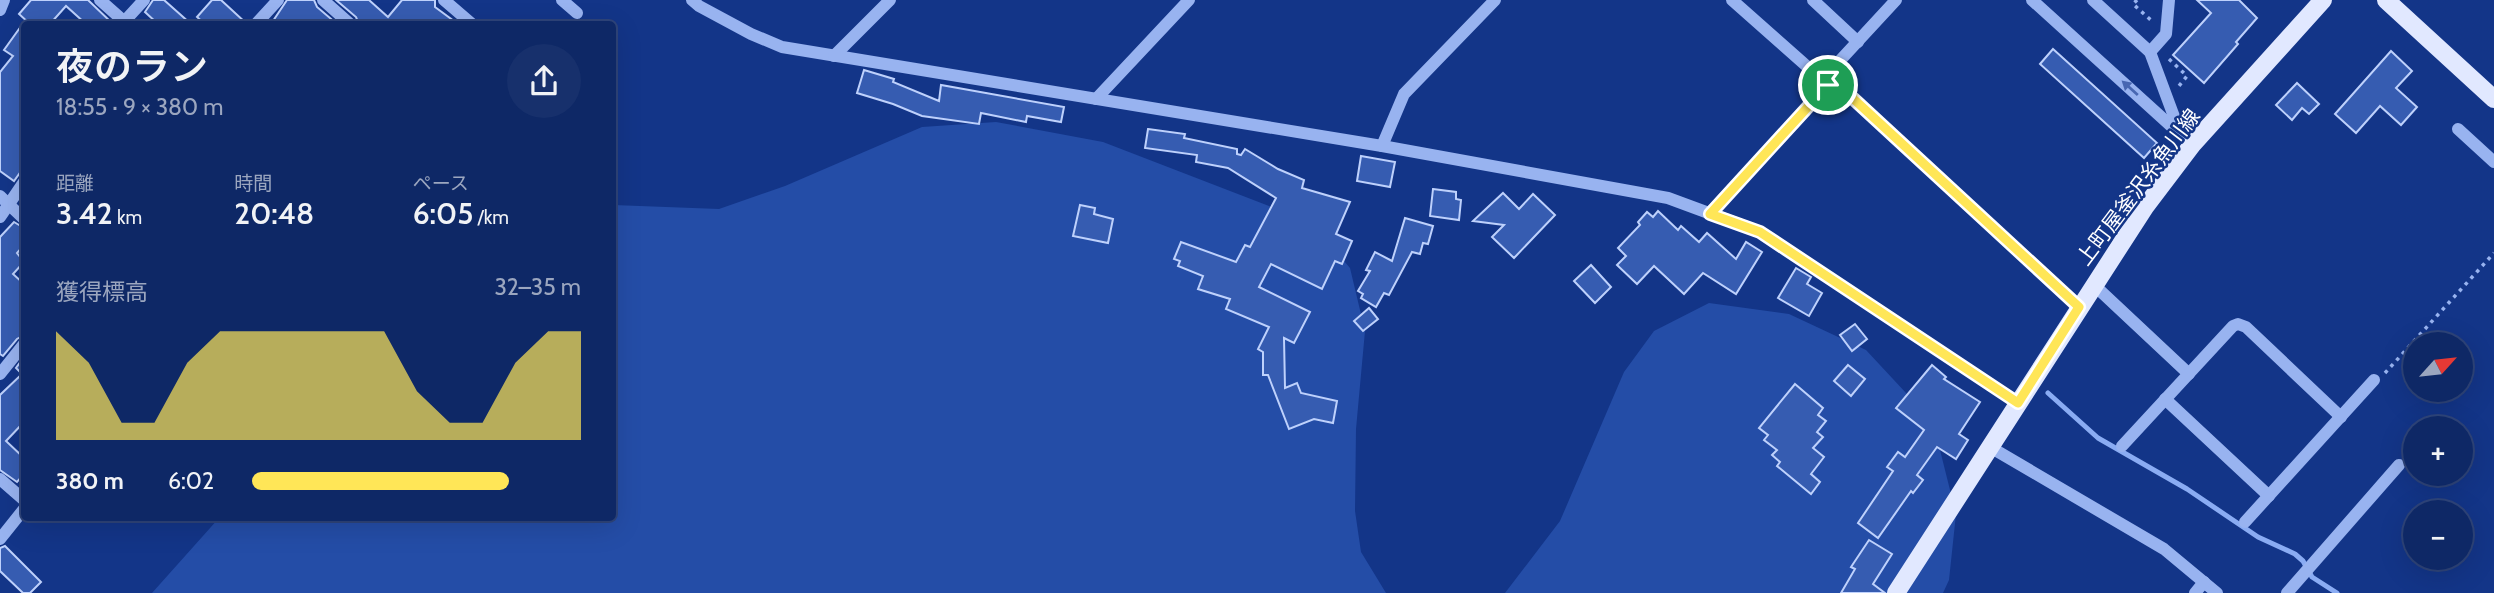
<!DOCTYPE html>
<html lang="ja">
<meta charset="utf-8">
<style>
:root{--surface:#0e2866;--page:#17306c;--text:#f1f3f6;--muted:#9ba6bf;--line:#2e447a;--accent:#ffe657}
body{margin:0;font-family:Cabin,"Noto Sans JP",sans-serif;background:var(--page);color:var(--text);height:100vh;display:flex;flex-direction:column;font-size:26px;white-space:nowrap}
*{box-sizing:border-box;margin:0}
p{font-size:23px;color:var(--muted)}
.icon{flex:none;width:38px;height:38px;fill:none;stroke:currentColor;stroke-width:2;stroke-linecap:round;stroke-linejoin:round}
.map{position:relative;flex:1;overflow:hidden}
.panel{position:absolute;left:21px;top:21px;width:595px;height:500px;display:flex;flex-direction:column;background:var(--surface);border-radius:7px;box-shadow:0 7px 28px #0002,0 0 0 2px var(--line)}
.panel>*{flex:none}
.needle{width:46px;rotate:63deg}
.controls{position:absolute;left:2403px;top:332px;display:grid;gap:14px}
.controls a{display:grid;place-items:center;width:70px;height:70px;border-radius:50%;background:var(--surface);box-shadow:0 7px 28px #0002,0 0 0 2px var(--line);font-size:35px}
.pin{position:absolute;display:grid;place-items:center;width:60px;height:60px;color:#fff;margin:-30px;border:4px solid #fff;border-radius:50%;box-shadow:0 2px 7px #0007}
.round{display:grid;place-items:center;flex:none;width:74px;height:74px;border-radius:37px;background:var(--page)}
.headline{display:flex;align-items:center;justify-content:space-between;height:119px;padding:0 35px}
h1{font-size:38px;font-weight:600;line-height:52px}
.figures{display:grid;grid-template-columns:repeat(3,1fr);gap:10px;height:119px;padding:7px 35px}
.figures div{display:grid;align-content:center}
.figures b{font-size:30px;font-weight:600}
.figures small{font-size:19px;font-weight:400}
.figures p{font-size:19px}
.chart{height:196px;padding:14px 35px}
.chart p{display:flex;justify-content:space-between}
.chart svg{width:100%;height:126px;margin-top:7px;fill:var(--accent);opacity:.7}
ul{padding:0 35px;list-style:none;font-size:23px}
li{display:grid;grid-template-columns:112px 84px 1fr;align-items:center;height:52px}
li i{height:18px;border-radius:9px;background:var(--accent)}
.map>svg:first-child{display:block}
.green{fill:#244da7}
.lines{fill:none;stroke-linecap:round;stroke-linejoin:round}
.stream{stroke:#8aacf3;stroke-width:5}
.building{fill:#365cb1;stroke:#bed1fc;stroke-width:2}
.path{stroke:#98b3f0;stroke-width:3.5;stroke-dasharray:3.5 5;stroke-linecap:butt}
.minor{stroke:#98b3f0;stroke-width:12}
.major{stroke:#e1e8ff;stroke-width:18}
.oneway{fill:#4867b2}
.route-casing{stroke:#fff;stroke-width:14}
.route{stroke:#ffe657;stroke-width:9}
.labels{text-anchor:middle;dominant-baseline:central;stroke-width:5;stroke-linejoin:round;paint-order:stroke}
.street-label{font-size:21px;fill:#fff;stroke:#133588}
</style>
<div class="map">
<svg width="2494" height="593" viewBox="0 0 2494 593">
<rect width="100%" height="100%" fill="#133588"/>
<g class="green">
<polygon points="996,122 1103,142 1269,206 1317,229 1350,268 1365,331 1356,429 1355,511 1361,552 1386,593 152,593 219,518 612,518 613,205 719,209 785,186 922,127"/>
<polygon points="1709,303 1789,314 1866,350 1933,422 1956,514 1949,580 1943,593 1505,593 1560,521 1624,372 1654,331"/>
</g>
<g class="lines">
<polyline class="stream" points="2048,393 2098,438 2187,489 2258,537 2295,554 2303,561 2312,577 2337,593"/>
</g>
<g class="building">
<polygon points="31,0 88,0 113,24 86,24 66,6 50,24 30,24 19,14"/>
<polygon points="153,0 164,0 191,24 158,24 145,12"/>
<polygon points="212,0 221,0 247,24 205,24 197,17"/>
<polygon points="287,0 314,0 317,7 337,24 271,24"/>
<polygon points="336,0 369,0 388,17 402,0 435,0 435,7 458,24 359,24 356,17"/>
<polygon points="2197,0 2239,0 2257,18 2236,42 2238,44 2204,83 2173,55 2211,13"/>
<polygon points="24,22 24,167 14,181 0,171 0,72 13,56 4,50"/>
<polygon points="2053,49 2157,143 2144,158 2040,64"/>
<polygon points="2391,51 2412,71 2396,88 2417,107 2401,125 2380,106 2356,133 2335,114"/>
<polygon points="864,70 894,79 893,82 939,101 941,85 1064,107 1061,122 1027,116 1026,122 981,113 979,124 922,116 893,104 857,93"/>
<polygon points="2297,83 2319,104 2309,114 2302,108 2292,120 2276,105"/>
<polygon points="1148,129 1185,134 1184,138 1237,149 1237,154 1241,155 1245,149 1278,169 1304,180 1302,188 1350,202 1336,234 1352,241 1342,264 1335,261 1322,289 1271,264 1259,287 1310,312 1294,343 1284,338 1285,388 1297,383 1301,393 1337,401 1333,423 1314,419 1289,429 1268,375 1263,375 1263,352 1258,349 1269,327 1226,309 1230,299 1198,289 1203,276 1178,266 1180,261 1174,259 1181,242 1236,262 1245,245 1250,247 1276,198 1228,168 1196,162 1197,155 1145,148"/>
<polygon points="1361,156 1395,162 1390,187 1357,181"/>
<polygon points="1433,189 1456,192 1456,199 1461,200 1459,220 1430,216"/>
<polygon points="1503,193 1519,209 1533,194 1555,215 1514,258 1492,237 1504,225 1473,221"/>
<polygon points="1080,205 1095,208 1094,214 1113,219 1108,243 1073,236"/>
<polygon points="1658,211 1678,230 1681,226 1699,242 1707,233 1736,259 1746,242 1762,252 1736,294 1703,273 1684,294 1654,266 1637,284 1617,265 1626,256 1618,248 1640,225 1638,222 1647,212 1653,217"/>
<polygon points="1405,218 1433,226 1428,244 1423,243 1420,254 1412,252 1389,295 1384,293 1376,307 1361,298 1363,294 1358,291 1370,271 1366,270 1375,252 1392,261"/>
<polygon points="14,222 24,228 24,245 17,253 24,262 13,274 24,284 24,335 17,339 3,356 0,354 0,237"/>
<polygon points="1591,265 1611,287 1595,303 1574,281"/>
<polygon points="1796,268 1811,277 1807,284 1822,293 1809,316 1778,298"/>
<polygon points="1369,308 1378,319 1363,331 1354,321"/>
<polygon points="1855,324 1867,339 1852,351 1840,335"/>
<polygon points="24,357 24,422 6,441 24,458 24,474 17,482 0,470 0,395 22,374 16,368"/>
<polygon points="1848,365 1865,379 1851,396 1834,381"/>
<polygon points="1932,365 1946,377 1944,379 1980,402 1959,434 1968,440 1956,459 1937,447 1917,475 1923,480 1913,493 1911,491 1878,538 1858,523 1893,471 1887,467 1898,452 1905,457 1924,430 1896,408"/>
<polygon points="1795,384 1823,408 1818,415 1826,421 1817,432 1823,437 1813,448 1824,457 1811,474 1820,482 1811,494 1777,466 1780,462 1772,455 1777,450 1764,440 1768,435 1759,428"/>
<polygon points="1869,540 1892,554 1873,584 1885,593 1841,593 1855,569 1851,567"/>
<polygon points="5,546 41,582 30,593 23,593 0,571 0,548"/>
</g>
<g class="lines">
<g class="path">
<polyline points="2137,0 2133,4 2153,22"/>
<polyline points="2169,59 2187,76 2179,86"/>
<polyline points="2385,373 2494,253"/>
</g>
<g class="minor">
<polyline points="100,0 127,24"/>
<polyline points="323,0 350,24"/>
<polyline points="444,0 472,24"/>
<polyline points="562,0 577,13"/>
<polyline points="692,0 699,6 751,34 782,47 1382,146 1668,198 1760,232 2018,403"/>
<polyline points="1732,0 1828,85 1846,92 2079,307"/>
<polyline points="1813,0 1858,42"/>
<polyline points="2032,0 2192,145"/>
<polyline points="2093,0 2150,52 2179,130"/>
<polyline points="0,10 4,0"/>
<polyline points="122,24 144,0"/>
<polyline points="256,24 278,0"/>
<polyline points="2150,52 2166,34 2169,0"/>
<polyline points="834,56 890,0"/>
<polyline points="1822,80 1896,0"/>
<polyline points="1096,99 1189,0"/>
<polyline points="2458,129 2494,162"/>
<polyline points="1382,146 1404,94 1495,0"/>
<polyline points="0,196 24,219"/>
<polyline points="1710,213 1828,85"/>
<polyline points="0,217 24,182"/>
<polyline points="2094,285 2189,374"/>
<polyline points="0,374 24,344"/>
<polyline points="2165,399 2269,496"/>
<polyline points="2122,446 2233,326 2238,324 2246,327 2341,417"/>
<polyline points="1990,447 2164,549 2217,593"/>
<polyline points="0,479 24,500"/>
<polyline points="2245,522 2374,380"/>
<polyline points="0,539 24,509"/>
<polyline points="2195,593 2204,582"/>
<polyline points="2287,593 2399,465"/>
</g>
<g class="major">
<polyline points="2386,0 2494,99"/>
<polyline points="1896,593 2145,207 2192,145 2323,0"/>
</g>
</g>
<defs><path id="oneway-solid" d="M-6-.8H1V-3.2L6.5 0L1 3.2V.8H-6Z" transform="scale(1.75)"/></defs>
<use class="oneway" href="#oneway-solid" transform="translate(2130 88) rotate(-138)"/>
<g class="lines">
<g class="route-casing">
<polygon id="route" points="1828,85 1846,92 2079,307 2018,403 1760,232 1710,214"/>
</g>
<use href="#route" class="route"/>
</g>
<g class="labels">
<g class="street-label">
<text transform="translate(2138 187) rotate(-53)">上町屋釜沢糸魚川線</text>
</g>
</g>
</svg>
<div class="controls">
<a><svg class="needle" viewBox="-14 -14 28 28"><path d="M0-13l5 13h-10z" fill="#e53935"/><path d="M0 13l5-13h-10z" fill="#9ba6bf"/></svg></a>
<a>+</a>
<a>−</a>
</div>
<div class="pin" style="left:1828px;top:85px;background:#1e9e55"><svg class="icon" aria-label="arrive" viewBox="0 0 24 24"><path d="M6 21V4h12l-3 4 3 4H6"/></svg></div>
<section class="panel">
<div class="headline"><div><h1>夜のラン</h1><p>18:55 · 9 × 380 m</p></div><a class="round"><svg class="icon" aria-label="share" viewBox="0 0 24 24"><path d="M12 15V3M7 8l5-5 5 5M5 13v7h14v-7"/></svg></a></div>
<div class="figures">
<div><p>距離</p><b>3.42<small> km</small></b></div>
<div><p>時間</p><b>20:48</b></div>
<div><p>ペース</p><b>6:05<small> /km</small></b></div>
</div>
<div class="chart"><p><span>獲得標高</span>32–35 m</p>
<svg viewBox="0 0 160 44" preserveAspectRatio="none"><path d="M0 44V6L10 17L20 38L30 38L40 17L50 6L60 6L70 6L80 6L90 6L100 6L110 27L120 38L130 38L140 17L150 6L160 6V44z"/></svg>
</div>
<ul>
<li><b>380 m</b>6:02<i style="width:78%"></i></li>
</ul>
</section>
</div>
